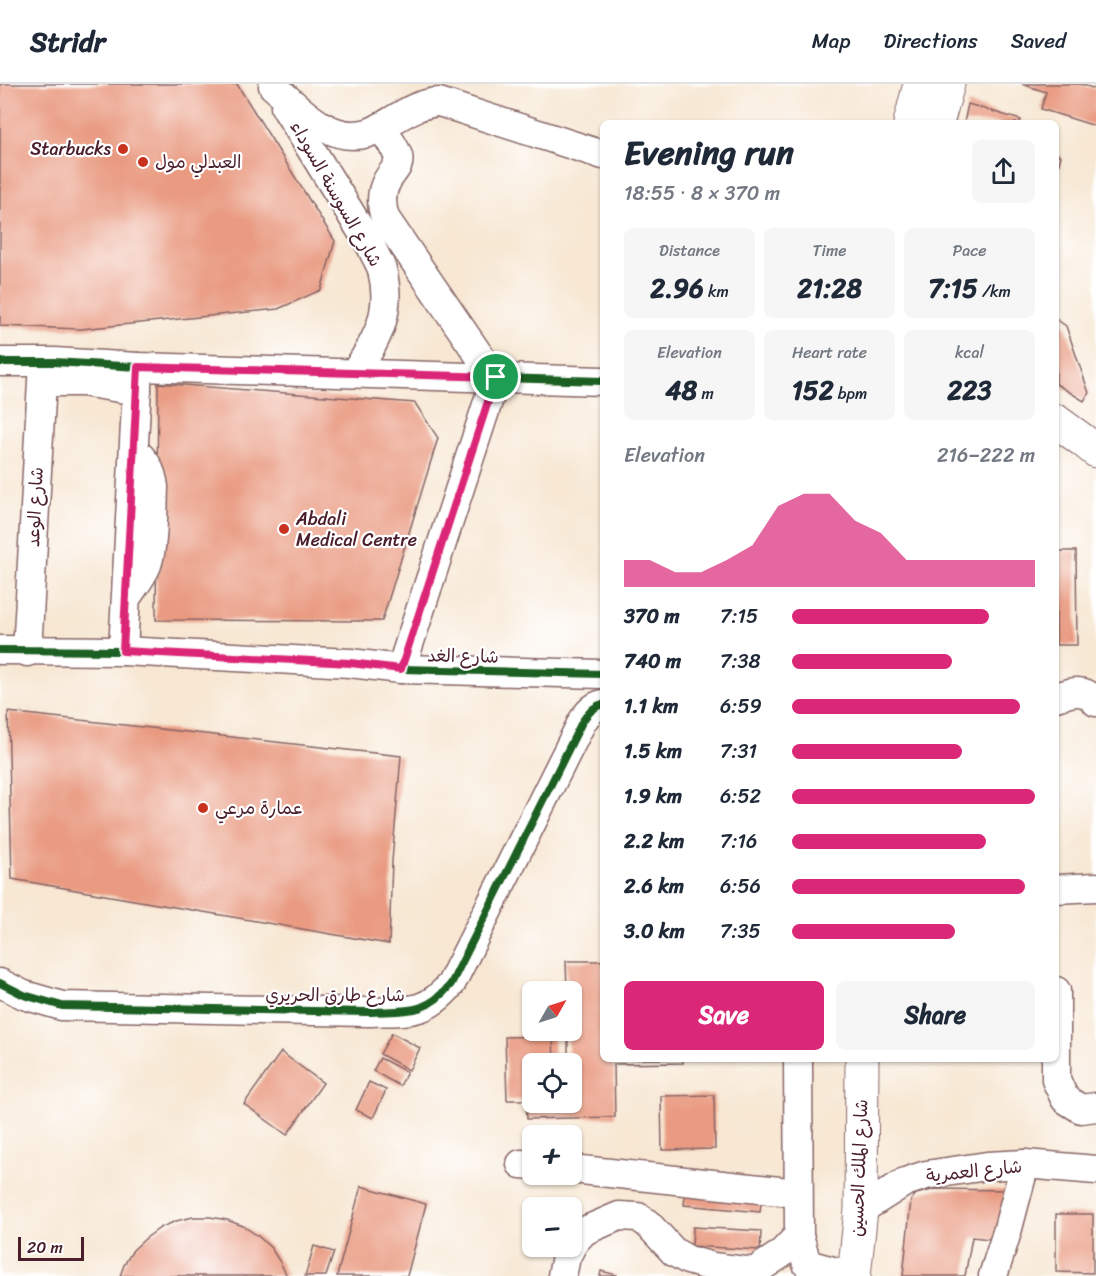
<!DOCTYPE html>
<meta charset="utf-8">
<style>
:root{--surface:#fff;--page:#f6f6f7;--text:#1f2937;--muted:#747a83;--line:#e0e1e3;--accent:#db2777}
body{margin:0;font-family:Sriracha,"Playpen Sans Arabic",sans-serif;background:var(--page);color:var(--text);height:100vh;display:flex;flex-direction:column;font-size:22px;white-space:nowrap}
*{box-sizing:border-box;margin:0}
p{font-size:20px;color:var(--muted)}
.icon{flex:none;width:33px;height:33px;fill:none;stroke:currentColor;stroke-width:2;stroke-linecap:round;stroke-linejoin:round}
.map{position:relative;flex:1;overflow:hidden}
.sheet{position:absolute;left:600px;top:36px;width:459px;height:942px;display:flex;flex-direction:column;background:var(--surface);border-radius:9px;box-shadow:0 2px 4px #0004}
.sheet>*{flex:none}
.needle{width:39px;rotate:51deg}
.buttons{position:absolute;left:522px;top:897px;display:grid;gap:12px}
.buttons a{display:grid;place-items:center;width:60px;height:60px;border-radius:9px;background:var(--surface);box-shadow:0 2px 4px #0004;font-size:30px}
.scale{position:absolute;left:18px;bottom:15px;width:66px;box-sizing:border-box;padding-left:6px;border:3px solid #4a1f2b;border-top:0;font-size:16px;line-height:21px;white-space:nowrap;color:#4a1f2b;-webkit-text-stroke:4px #fff;paint-order:stroke}
.pin{position:absolute;display:grid;place-items:center;width:51px;height:51px;color:#fff;margin:-26px;border:3px solid #fff;border-radius:50%;box-shadow:0 2px 6px #0007}
.round{display:grid;place-items:center;flex:none;width:63px;height:63px;border-radius:9px;background:var(--page)}
.head{display:flex;align-items:center;justify-content:space-between;height:102px;padding:0 24px}
h1{font-size:33px;font-weight:800;line-height:45px}
.stats{display:grid;grid-template-columns:repeat(3,1fr);gap:9px;height:102px;padding:6px 24px}
.stats div{display:grid;align-content:center;border-radius:9px;background:var(--page);text-align:center}
.stats b{font-size:26px;font-weight:800}
.stats small{font-size:16px;font-weight:400}
.stats p{font-size:16px}
.chart{height:168px;padding:12px 24px}
.chart p{display:flex;justify-content:space-between}
.chart svg{width:100%;height:108px;margin-top:6px;fill:var(--accent);opacity:.7}
.primary-button{display:flex;gap:12px;margin-top:auto;padding:12px 24px}
.primary-button a{flex:1;height:69px;border-radius:9px;background:var(--accent);color:#fff;font-size:24px;font-weight:800;line-height:69px;text-align:center}
.primary-button a+a{background:var(--page);color:var(--text)}
ul{padding:0 24px;list-style:none;font-size:20px}
li{display:grid;grid-template-columns:96px 72px 1fr;align-items:center;height:45px}
li i{height:15px;border-radius:8px;background:var(--accent)}
header{display:flex;align-items:center;gap:36px;box-sizing:border-box;height:84px;padding:0 30px;background:var(--surface);border-bottom:2px solid var(--line)}
header strong{font-size:28px}
nav{display:flex;gap:33px;margin-inline-start:auto;font-size:21px}
.map>svg:first-child{display:block}
.building{fill:#e99a80}
.lines{fill:none;stroke-linecap:round;stroke-linejoin:round}
.minor-casing{stroke:#876566;stroke-width:31}
.major-casing{stroke:#876566;stroke-width:35}
.minor{stroke:#fff;stroke-width:28}
.major{stroke:#fff;stroke-width:33}
.cycleway-casing{stroke:#fff;stroke-width:11}
.cycleway{stroke:#1b5e20;stroke-width:8}
.route-casing{stroke:#fff;stroke-width:12}
.route{stroke:#db2777;stroke-width:8}
.poi-dot{fill:#c8321e;stroke:#fff;stroke-width:2}
.labels{text-anchor:middle;dominant-baseline:central;stroke-width:4.5;stroke-linejoin:round;paint-order:stroke}
.poi-label{font-size:18px;fill:#4a1f2b;stroke:#fff;text-anchor:start}
.street-label{font-size:18px;fill:#4a1f2b;stroke:#fff}
</style>
<header>
<strong>Stridr</strong>
<nav><a>Map</a><a>Directions</a><a>Saved</a></nav>
</header>
<div class="map">
<svg width="1096" height="1192" viewBox="0 0 1096 1192">
<rect width="100%" height="100%" fill="#fff"/>
<filter id="ink" filterUnits="userSpaceOnUse"><feTurbulence type="fractalNoise" baseFrequency=".0167" numOctaves="2"/><feDisplacementMap in="SourceGraphic" scale="12" xChannelSelector="R" yChannelSelector="G"/><feConvolveMatrix kernelMatrix="1 2 1 2 8 2 1 2 1" color-interpolation-filters="sRGB"/></filter>
<filter id="wash" filterUnits="userSpaceOnUse"><feTurbulence type="fractalNoise" baseFrequency=".008" numOctaves="4" result="noise"/><feDisplacementMap in="SourceGraphic" scale="24" xChannelSelector="R" yChannelSelector="G"/><feGaussianBlur stdDeviation="1.35" result="paint"/><feColorMatrix in="noise" values="0 0 0 0 0 0 0 0 0 0 0 0 0 0 0 0 0 1.4 0 .05"/><feComposite in="paint" operator="in"/></filter>
<g filter="url(#wash)">
<rect width="100%" height="100%" fill="#f7e7d3"/>
<g id="blocks">
<g class="building">
<polygon points="0,0 237,0 335,157 321,206 278,225 81,245 0,242"/>
<polygon points="1022,0 1080,0 1096,5 1095,42 1041,25 1046,8"/>
<polygon points="968,20 1021,36 1020,39 964,39"/>
<polygon points="1056,70 1061,72 1057,88 1056,88"/>
<polygon points="1056,235 1066,242 1089,309 1084,317 1056,300"/>
<polygon points="158,299 415,319 438,354 382,537 156,536"/>
<polygon points="1056,467 1076,467 1077,561 1056,561"/>
<polygon points="8,628 401,672 392,777 389,860 12,795"/>
<polygon points="566,877 603,877 603,975 683,975 683,979 614,980 615,1033 527,1035 526,1016 507,1016 505,953 553,952 554,980 532,980 532,1018 572,1018 572,980 568,980 568,946 572,946 572,908 567,908"/>
<polygon points="392,949 420,964 409,986 380,970"/>
<polygon points="281,968 323,999 287,1051 244,1020"/>
<polygon points="380,974 407,988 400,1002 373,987"/>
<polygon points="369,998 386,1006 373,1034 356,1026"/>
<polygon points="714,1011 715,1065 662,1066 661,1012"/>
<polygon points="361,1102 426,1120 407,1192 337,1192"/>
<polygon points="686,1103 762,1110 760,1128 684,1121"/>
<polygon points="936,1105 1006,1106 999,1156 972,1153 965,1192 903,1192 911,1116 916,1110"/>
<polygon points="1056,1130 1093,1130 1093,1189 1056,1188"/>
<polygon points="193,1133 210,1133 227,1136 243,1142 258,1152 271,1164 280,1178 287,1192 120,1192 124,1181 133,1166 146,1154 160,1144 176,1137"/>
<polygon points="693,1143 761,1147 760,1166 692,1162"/>
<polygon points="314,1162 334,1168 326,1192 305,1192"/>
<polygon points="601,1187 617,1191 617,1192 600,1192"/>
</g>
</g>
</g>
<g filter="url(#ink)">
<use href="#blocks" fill-opacity="0" stroke="#876566" stroke-width="1.5"/>
<g class="lines">
<g class="minor-casing">
<g id="minor">
<path d="M273,2C300,25 329,60 368,49C377,46 385,41 393,36C408,27 421,19 439,18L603,71"/>
<path d="M285,23L372,164C375,172 380,179 382,186C393,228 377,256 355,289"/>
<path d="M381,43C386,52 395,62 398,72C401,83 391,88 387,97C380,109 381,121 385,134L481,274L496,293L401,585"/>
<polyline points="0,278 54,278 138,283 603,297"/>
<polyline points="56,298 83,298 137,307"/>
<path d="M129,510C136,500 143,491 147,481C154,462 153,425 154,403C152,388 147,376 134,367"/>
<polyline points="0,566 123,567 350,579 401,585 603,590"/>
<polyline points="123,567 138,283"/>
<polyline points="27,568 43,279"/>
<path d="M1056,613C1071,608 1084,603 1096,618"/>
<polyline points="1056,805 1096,803"/>
<path d="M0,899L24,911L62,922L368,928C406,926 425,932 451,900L582,638C587,630 593,622 603,620"/>
<polyline points="1056,907 1056,996 1065,1015 1081,1025 1096,1023"/>
<polyline points="798,975 799,1151 807,1180 852,1192"/>
<polyline points="521,1080 532,1081"/>
<polyline points="572,1085 798,1109"/>
<polyline points="861,1126 905,1098 926,1091 987,1082 1025,1080 1096,1086"/>
<polyline points="562,1192 566,1173 574,1158 584,1147 619,1132 638,1133 648,1140 674,1168 688,1176 713,1183 754,1188 781,1170 799,1151"/>
<polyline points="993,1192 1007,1148 1025,1080"/>
</g>
</g>
<g class="major-casing">
<g id="major">
<polyline points="910,39 920,0"/>
<polyline points="937,39 948,0"/>
<polyline points="1056,337 1085,358 1096,367"/>
<polyline points="854,1192 861,1126 862,975"/>
</g>
</g>
<use href="#minor" class="minor"/>
<use href="#major" class="major"/>
<g class="cycleway-casing">
<g id="cycleway">
<polyline points="0,278 54,278 138,283 603,297"/>
<polyline points="0,566 123,567 350,579 401,585 603,590"/>
<path d="M0,899L24,911L62,922L368,928C406,926 425,932 451,900L582,638C587,630 593,622 603,620"/>
</g>
</g>
<use href="#cycleway" class="cycleway"/>
</g>
</g>
<g class="lines" filter="url(#ink)">
<g class="route-casing">
<polygon id="route" points="138,283 496,293 401,585 350,579 123,567"/>
</g>
<use href="#route" class="route"/>
</g>
<g class="poi-dot">
<circle cx="123" cy="65" r="6"/>
<circle cx="143" cy="78" r="6"/>
<circle cx="284" cy="445" r="6"/>
<circle cx="203" cy="724" r="6"/>
</g>
<g class="labels">
<g class="poi-label">
<text x="111" y="65" text-anchor="end">Starbucks</text>
<text x="155" y="78">العبدلي مول</text>
<text x="296" y="435">Abdali<tspan x="296" dy="21">Medical Centre</tspan></text>
<text x="215" y="724">عمارة مرعي</text>
</g>
<g class="street-label">
<text transform="translate(336 110) rotate(60)">شارع السوسنة السوداء</text>
<text transform="translate(35 423) rotate(-87)">شارع الوعد</text>
<text transform="translate(463 572) rotate(1)">شارع الغد</text>
<text x="335" y="911">شارع طارق الحريري</text>
<text transform="translate(859 1084) rotate(-88)">شارع الملك الحسين</text>
<text transform="translate(974 1087) rotate(-6)">شارع العمرية</text>
</g>
</g>
</svg>
<div class="buttons">
<a><svg class="needle" viewBox="-14 -14 28 28"><path d="M0-13l5 13h-10z" fill="#e53935"/><path d="M0 13l5-13h-10z" fill="#747a83"/></svg></a>
<a><svg class="icon" aria-label="locate" viewBox="0 0 24 24"><circle cx="12" cy="12" r="6"/><path d="M12 2v4M12 18v4M2 12h4M18 12h4"/></svg></a>
<a>+</a>
<a>−</a>
</div>
<div class="scale">20 m</div>
<div class="pin" style="left:496px;top:293px;background:#1e9e55"><svg class="icon" aria-label="arrive" viewBox="0 0 24 24"><path d="M6 21V4h12l-3 4 3 4H6"/></svg></div>
<section class="sheet">
<div class="head"><div><h1>Evening run</h1><p>18:55 · 8 × 370 m</p></div><a class="round"><svg class="icon" aria-label="share" viewBox="0 0 24 24"><path d="M12 15V3M7 8l5-5 5 5M5 13v7h14v-7"/></svg></a></div>
<div class="stats">
<div><p>Distance</p><b>2.96<small> km</small></b></div>
<div><p>Time</p><b>21:28</b></div>
<div><p>Pace</p><b>7:15<small> /km</small></b></div>
</div>
<div class="stats">
<div><p>Elevation</p><b>48<small> m</small></b></div>
<div><p>Heart rate</p><b>152<small> bpm</small></b></div>
<div><p>kcal</p><b>223</b></div>
</div>
<div class="chart"><p><span>Elevation</span>216–222 m</p>
<svg viewBox="0 0 160 44" preserveAspectRatio="none"><path d="M0 44V33L10 33L20 38L30 38L40 33L50 27L60 11L70 6L80 6L90 17L100 22L110 33L120 33L130 33L140 33L150 33L160 33V44z"/></svg>
</div>
<ul>
<li><b>370 m</b>7:15<i style="width:81%"></i></li>
<li><b>740 m</b>7:38<i style="width:66%"></i></li>
<li><b>1.1 km</b>6:59<i style="width:94%"></i></li>
<li><b>1.5 km</b>7:31<i style="width:70%"></i></li>
<li><b>1.9 km</b>6:52<i style="width:100%"></i></li>
<li><b>2.2 km</b>7:16<i style="width:80%"></i></li>
<li><b>2.6 km</b>6:56<i style="width:96%"></i></li>
<li><b>3.0 km</b>7:35<i style="width:67%"></i></li>
</ul>
<div class="primary-button"><a>Save</a><a>Share</a></div>
</section>
</div>
